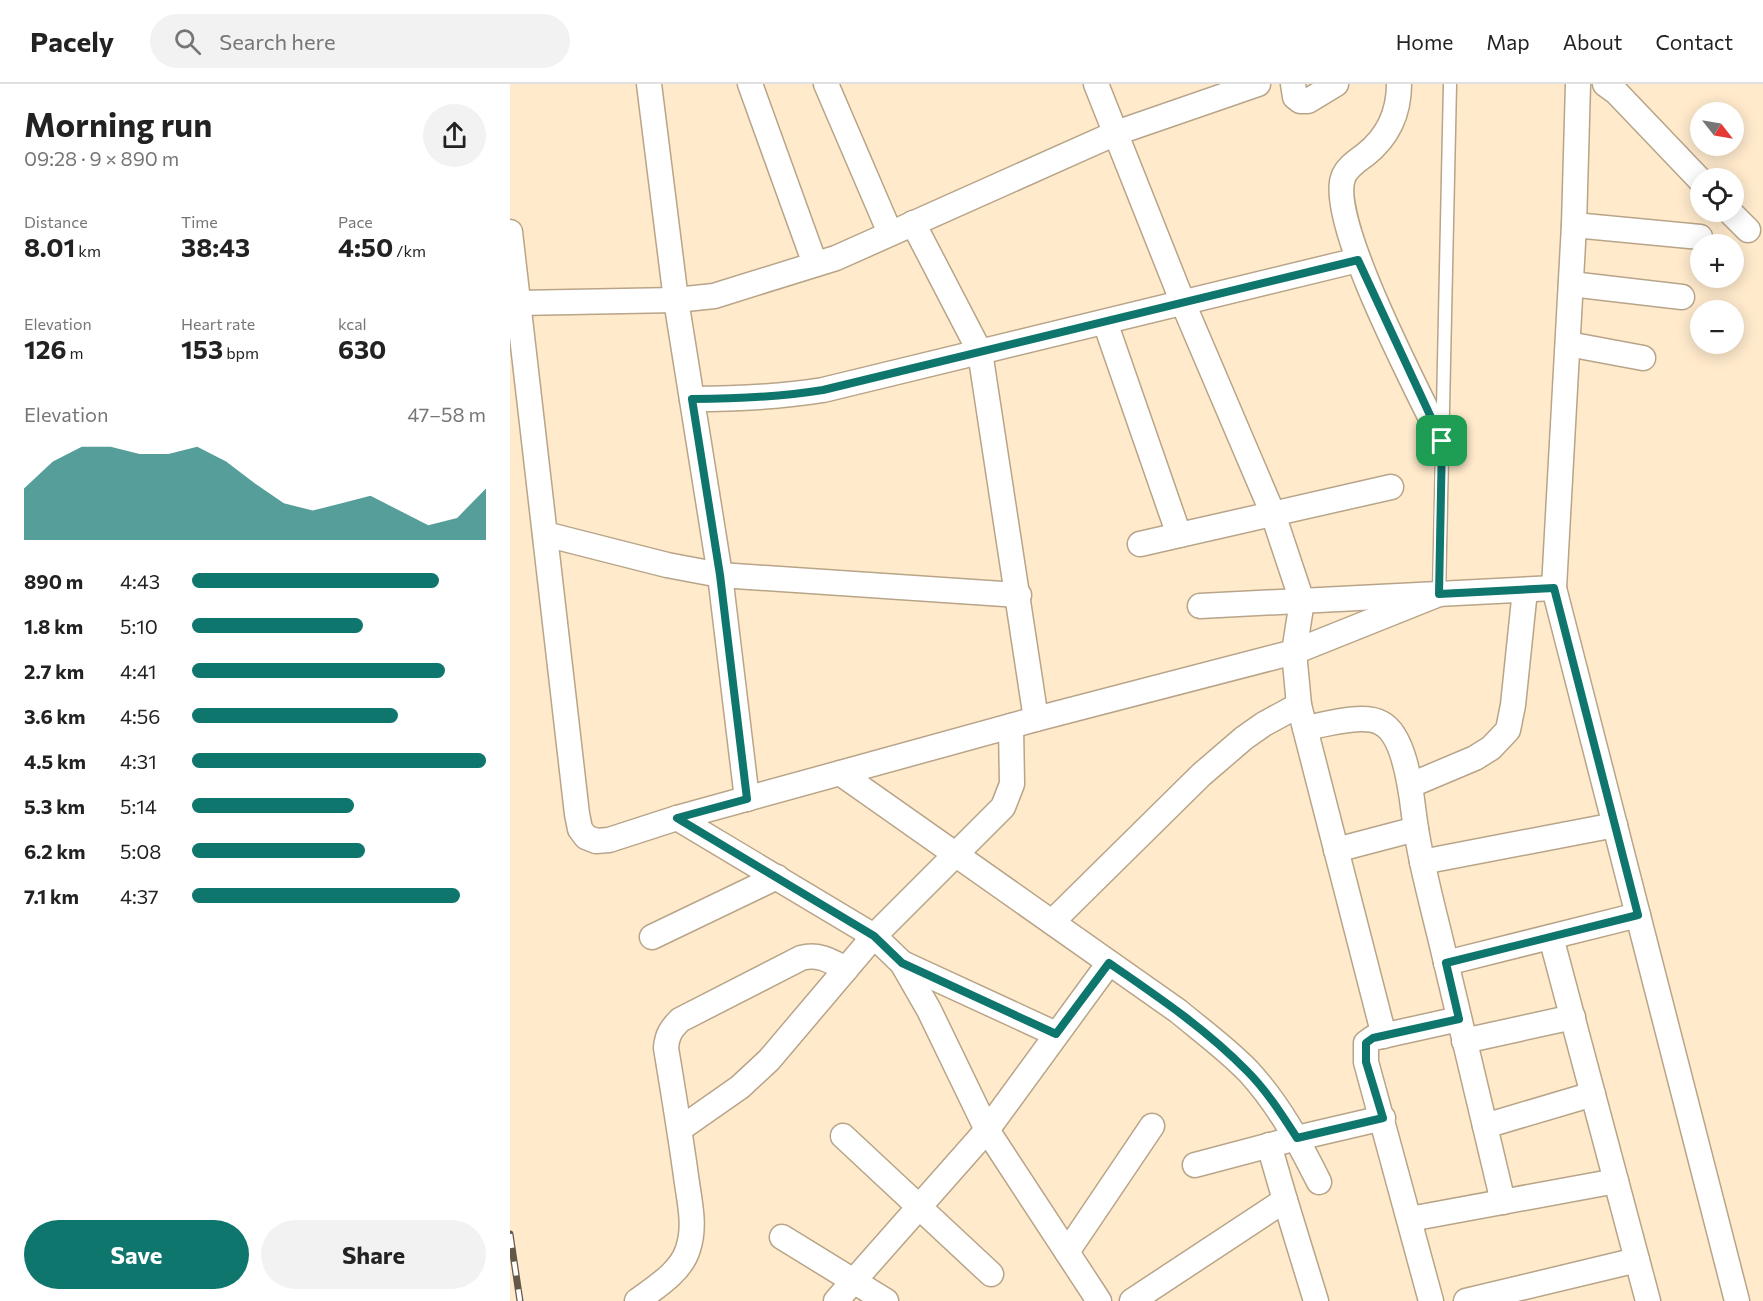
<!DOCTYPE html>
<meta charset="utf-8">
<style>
:root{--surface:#fff;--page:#f2f2f2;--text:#222;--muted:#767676;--line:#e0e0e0;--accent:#0f766e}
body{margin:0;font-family:Commissioner,sans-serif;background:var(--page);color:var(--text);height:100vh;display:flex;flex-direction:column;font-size:22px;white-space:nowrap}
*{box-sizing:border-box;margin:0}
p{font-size:20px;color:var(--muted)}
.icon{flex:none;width:33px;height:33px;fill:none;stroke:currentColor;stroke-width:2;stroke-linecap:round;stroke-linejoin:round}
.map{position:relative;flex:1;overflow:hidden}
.sheet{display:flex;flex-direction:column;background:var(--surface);width:510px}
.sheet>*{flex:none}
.needle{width:39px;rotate:121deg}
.fabs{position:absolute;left:1180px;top:18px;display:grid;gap:12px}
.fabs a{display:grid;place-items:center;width:54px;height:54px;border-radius:50%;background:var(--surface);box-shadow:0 3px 15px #0003;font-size:30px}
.pin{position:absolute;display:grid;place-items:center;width:51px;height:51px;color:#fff;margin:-26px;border-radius:12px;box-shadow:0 3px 9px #0006}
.round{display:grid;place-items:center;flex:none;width:63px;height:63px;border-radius:32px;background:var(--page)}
.head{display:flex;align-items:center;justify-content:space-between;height:102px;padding:0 24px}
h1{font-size:33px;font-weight:700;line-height:45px}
.figures{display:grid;grid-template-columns:repeat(3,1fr);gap:9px;height:102px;padding:6px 24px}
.figures div{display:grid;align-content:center}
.figures b{font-size:26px;font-weight:700}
.figures small{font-size:16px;font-weight:400}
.figures p{font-size:16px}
.chart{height:168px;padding:12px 24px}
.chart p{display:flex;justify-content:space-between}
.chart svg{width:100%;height:108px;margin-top:6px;fill:var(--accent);opacity:.7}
.cta{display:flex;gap:12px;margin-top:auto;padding:12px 24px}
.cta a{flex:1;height:69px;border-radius:36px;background:var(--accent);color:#fff;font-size:24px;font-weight:700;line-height:69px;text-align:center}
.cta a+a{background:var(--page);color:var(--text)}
ul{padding:0 24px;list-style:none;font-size:20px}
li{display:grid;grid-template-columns:96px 72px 1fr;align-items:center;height:45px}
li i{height:15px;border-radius:8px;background:var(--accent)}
header{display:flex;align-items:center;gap:36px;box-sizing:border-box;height:84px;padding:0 30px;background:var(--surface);border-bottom:2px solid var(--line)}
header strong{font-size:28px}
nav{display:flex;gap:33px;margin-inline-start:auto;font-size:21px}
.search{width:420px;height:54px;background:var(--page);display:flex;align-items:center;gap:15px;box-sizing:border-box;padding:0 21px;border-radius:33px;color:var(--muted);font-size:22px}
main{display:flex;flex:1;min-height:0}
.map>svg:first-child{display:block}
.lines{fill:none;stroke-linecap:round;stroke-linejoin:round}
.service-casing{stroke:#b8a488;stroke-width:15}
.minor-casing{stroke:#b8a488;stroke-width:27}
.service{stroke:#fff;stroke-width:12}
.minor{stroke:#fff;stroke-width:24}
.rail-casing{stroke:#645848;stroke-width:7}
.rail{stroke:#fff;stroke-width:4.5;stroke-dasharray:14;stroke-linecap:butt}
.route-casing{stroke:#fff;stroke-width:12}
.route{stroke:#0f766e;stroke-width:8}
</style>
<header>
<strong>Pacely</strong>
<div class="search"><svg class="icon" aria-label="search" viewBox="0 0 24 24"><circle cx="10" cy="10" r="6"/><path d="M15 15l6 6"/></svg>Search here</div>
<nav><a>Home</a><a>Map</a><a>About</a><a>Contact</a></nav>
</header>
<main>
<section class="sheet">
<div class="head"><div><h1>Morning run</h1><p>09:28 · 9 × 890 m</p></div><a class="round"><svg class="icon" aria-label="share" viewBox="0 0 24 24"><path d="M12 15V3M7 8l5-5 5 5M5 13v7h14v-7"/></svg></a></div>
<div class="figures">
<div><p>Distance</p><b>8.01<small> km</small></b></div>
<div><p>Time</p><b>38:43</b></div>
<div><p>Pace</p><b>4:50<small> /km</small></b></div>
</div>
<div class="figures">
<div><p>Elevation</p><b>126<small> m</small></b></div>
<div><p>Heart rate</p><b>153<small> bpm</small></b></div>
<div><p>kcal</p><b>630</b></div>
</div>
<div class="chart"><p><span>Elevation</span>47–58 m</p>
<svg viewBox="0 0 160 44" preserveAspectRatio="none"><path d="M0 44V23L10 12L20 6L30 6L40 9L50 9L60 6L70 12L80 21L90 29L100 32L110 29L120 26L130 32L140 38L150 35L160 23V44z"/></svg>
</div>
<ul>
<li><b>890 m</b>4:43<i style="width:84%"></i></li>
<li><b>1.8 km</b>5:10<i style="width:58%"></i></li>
<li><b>2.7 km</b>4:41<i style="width:86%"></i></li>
<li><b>3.6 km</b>4:56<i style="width:70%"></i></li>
<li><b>4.5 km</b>4:31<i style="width:100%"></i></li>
<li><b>5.3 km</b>5:14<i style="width:55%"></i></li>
<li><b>6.2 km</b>5:08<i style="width:59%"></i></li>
<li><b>7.1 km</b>4:37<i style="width:91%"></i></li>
</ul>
<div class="cta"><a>Save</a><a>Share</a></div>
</section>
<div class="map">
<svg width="1253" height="1217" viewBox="0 0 1253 1217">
<rect width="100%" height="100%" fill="#ffeacc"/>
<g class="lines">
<g class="service-casing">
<polyline id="service" points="929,510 940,0"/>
</g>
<g class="minor-casing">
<g id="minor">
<polyline points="139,0 166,216 210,491 237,715"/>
<polyline points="240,0 305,180"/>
<polyline points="316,0 380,149"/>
<polyline points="586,0 673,219 763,430 792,517 784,568 789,621 874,952"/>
<polyline points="783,0 785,13 790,17 798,17 826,0"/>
<path d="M889,0C889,29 878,53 855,71C847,77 836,84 833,94C818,138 909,309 932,357"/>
<polyline points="1068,0 1064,141 1044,504 1227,1217"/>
<polyline points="1095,0 1106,8 1191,97"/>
<polyline points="1220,128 1238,146"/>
<polyline points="403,139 470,268 526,635"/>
<polyline points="1064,141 1190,153"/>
<polyline points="0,148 67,730 70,745 76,753 86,757 99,756 167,734 526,635 784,568 929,510"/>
<polyline points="1061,200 1172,213"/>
<polyline points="8,219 166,216 204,212 326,174 606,49 748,0"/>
<polyline points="595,238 669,451"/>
<polyline points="1058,260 1133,274"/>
<path d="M182,315C227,315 269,313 313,306L848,176"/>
<polyline points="35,450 157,481 210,491 509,511"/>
<polyline points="630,460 881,403"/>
<polyline points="690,522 1044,504"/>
<path d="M795,644C814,641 853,629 871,639C895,651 901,706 904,731C910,779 924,826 935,874C954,955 974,1036 993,1118"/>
<path d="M330,689L668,927C692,947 718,966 739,988C769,1021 789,1058 809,1098"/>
<polyline points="901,701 965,674 981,664 998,646 1003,621 1015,506"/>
<polyline points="167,734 364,852 392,879 419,926 477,1046 589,1217"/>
<polyline points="826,766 906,745"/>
<polyline points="912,778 1105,741"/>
<polyline points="542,838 691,691 734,654 754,640 789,621"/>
<polyline points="142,853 267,793"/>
<polyline points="1041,853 1138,1217"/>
<polyline points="392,879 546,950"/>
<polyline points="936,879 1128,831"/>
<polyline points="954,957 1063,933"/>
<polyline points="975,1042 1083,1010"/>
<polyline points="170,1045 230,1003 259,976 364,852 493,723 502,700 501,642"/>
<polyline points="333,1052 481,1190"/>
<polyline points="685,1081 787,1054 873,1034"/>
<polyline points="775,1116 806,1217"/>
<polyline points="900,1135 1106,1097"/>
<polyline points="272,1153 376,1217"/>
<polyline points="557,1168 642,1042"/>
<path d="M127,1217C146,1203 171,1188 178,1165C186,1141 179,1116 176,1092C170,1049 163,1006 156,964C157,951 161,945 170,936L291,874C308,869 321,877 336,885"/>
<polyline points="326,1217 477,1046 599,879"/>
<polyline points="622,1217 775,1116 759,1061"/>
<polyline points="921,1217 856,978 856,959 863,954 949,935"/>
<polyline points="956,1217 1127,1176"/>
</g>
</g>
<use href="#service" class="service"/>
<use href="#minor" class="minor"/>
<g class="rail-casing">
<polyline id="rail" points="0,1150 10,1217"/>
</g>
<use href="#rail" class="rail"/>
</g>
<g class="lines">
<g class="route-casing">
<path id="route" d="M848,176L932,357L929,510L1044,504L1128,831L936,879L949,935L863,954L856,959V978L873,1034L787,1054C772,1031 757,1007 737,987C696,945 647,912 599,879L546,950L392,879L364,852L167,734L237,715L210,491L182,315C227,315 269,313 313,306Z"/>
</g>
<use href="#route" class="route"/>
</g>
</svg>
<div class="fabs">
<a><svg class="needle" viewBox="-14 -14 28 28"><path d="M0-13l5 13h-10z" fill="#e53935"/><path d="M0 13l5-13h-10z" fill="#767676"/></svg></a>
<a><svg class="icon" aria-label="locate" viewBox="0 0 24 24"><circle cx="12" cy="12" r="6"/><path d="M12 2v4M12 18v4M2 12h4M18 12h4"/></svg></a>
<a>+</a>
<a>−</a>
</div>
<div class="pin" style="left:932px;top:357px;background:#1e9e55"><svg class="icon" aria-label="arrive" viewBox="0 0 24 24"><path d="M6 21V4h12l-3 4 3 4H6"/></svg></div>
</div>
</main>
